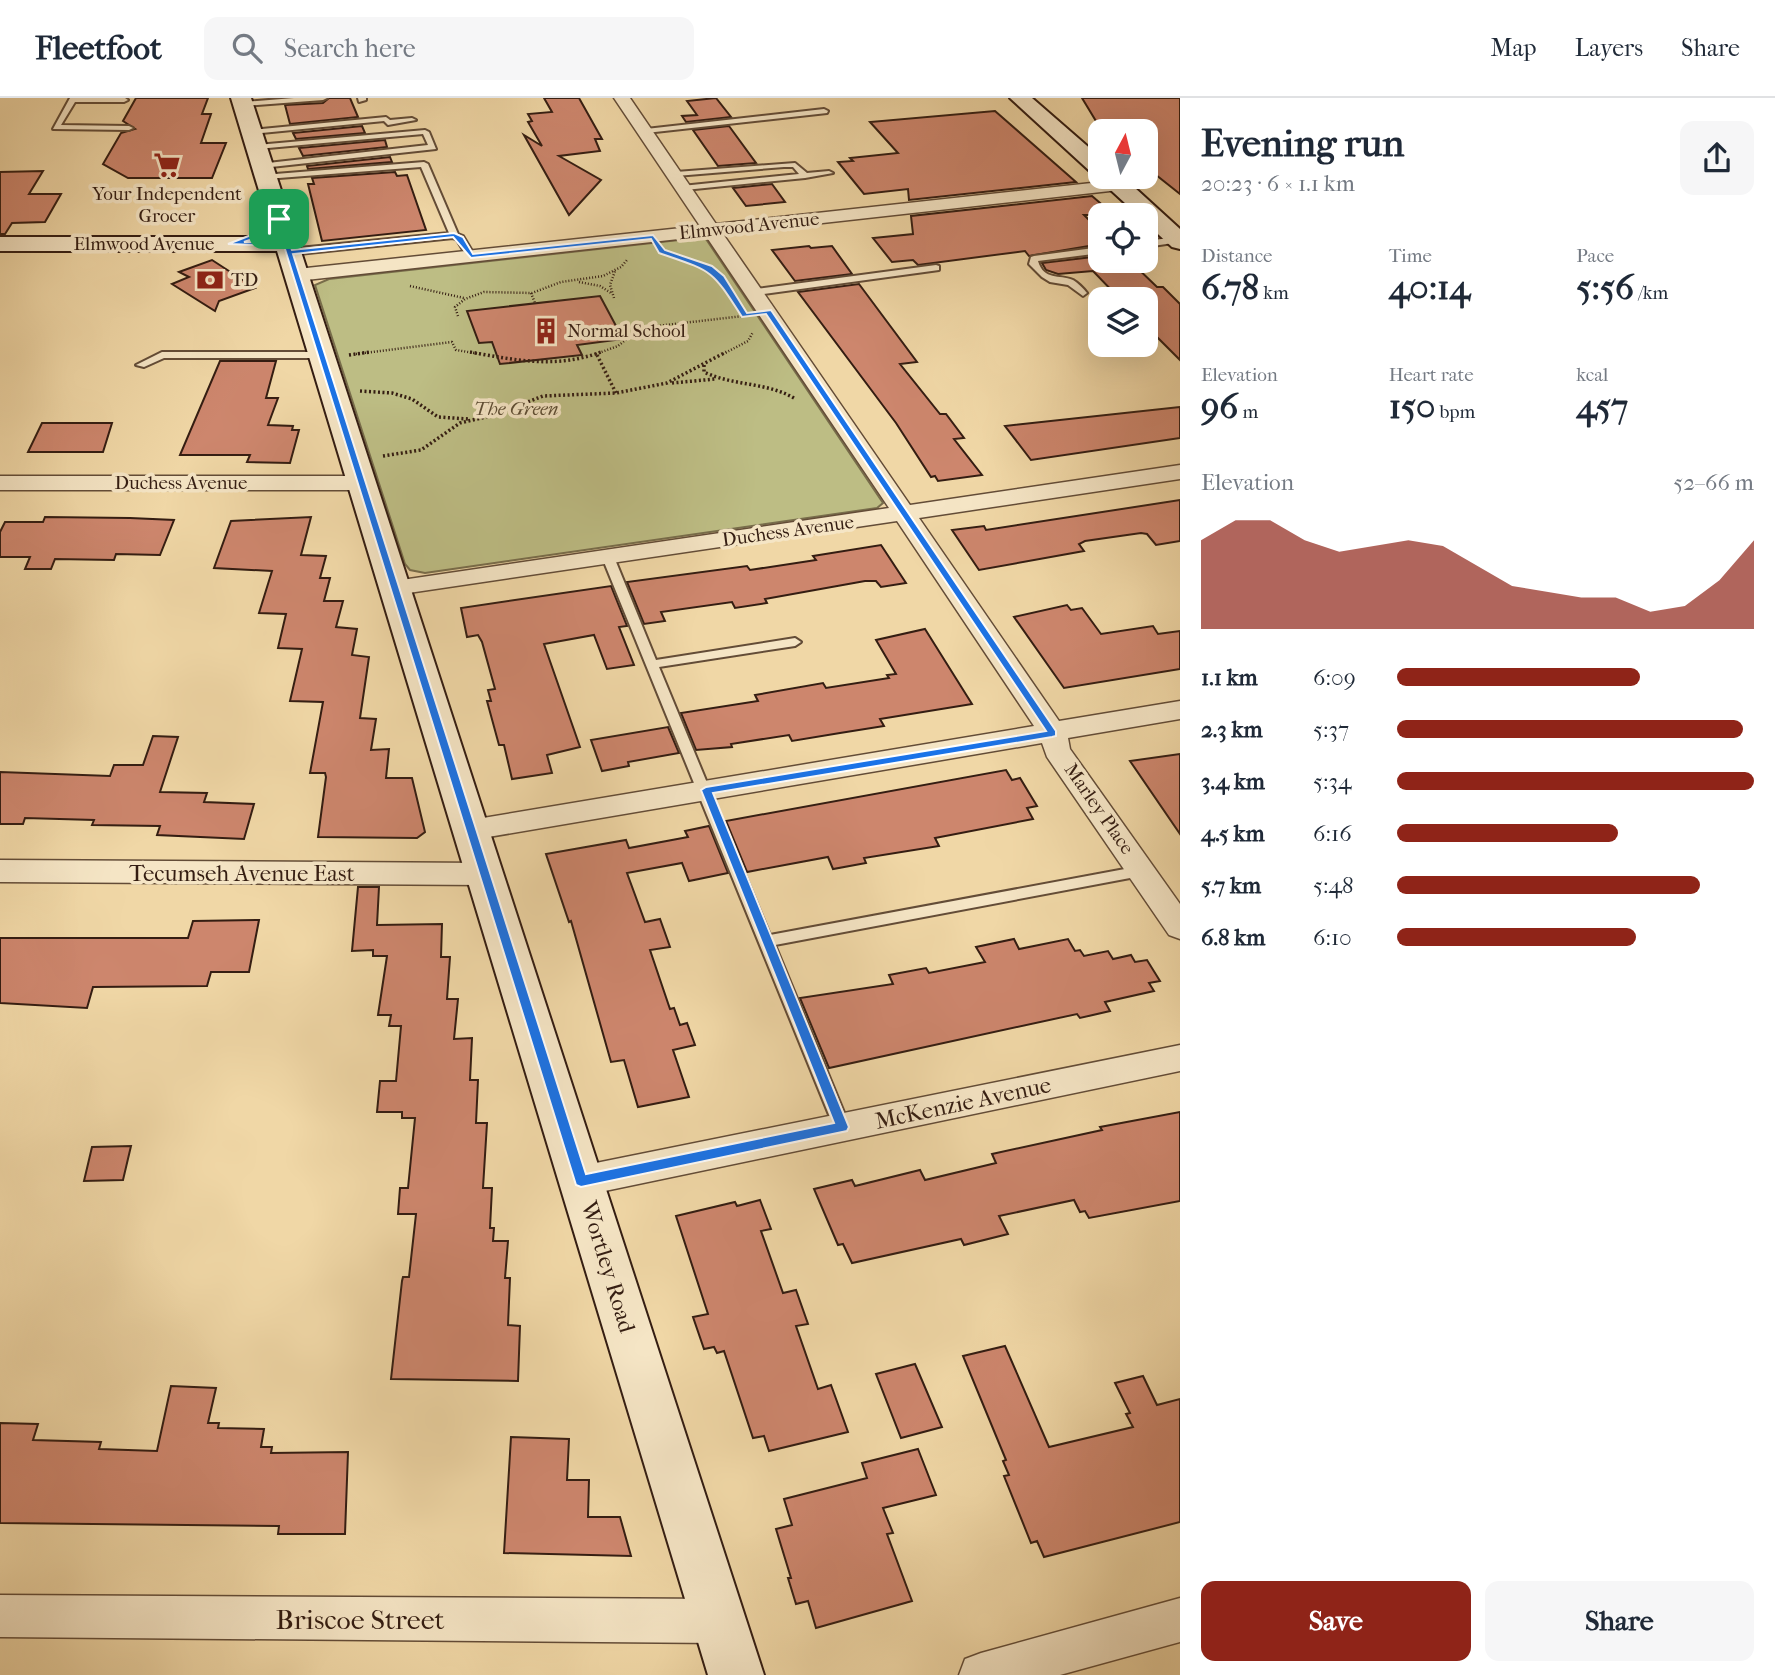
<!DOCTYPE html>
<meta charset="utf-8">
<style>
:root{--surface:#fff;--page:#f6f6f7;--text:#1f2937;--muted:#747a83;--line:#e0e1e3;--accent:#8f2418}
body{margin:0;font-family:"IM FELL French Canon",serif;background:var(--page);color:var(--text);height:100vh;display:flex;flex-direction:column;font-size:26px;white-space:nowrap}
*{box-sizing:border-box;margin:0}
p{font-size:23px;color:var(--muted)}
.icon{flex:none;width:38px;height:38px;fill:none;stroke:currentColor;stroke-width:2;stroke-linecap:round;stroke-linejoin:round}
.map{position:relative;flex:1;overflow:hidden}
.details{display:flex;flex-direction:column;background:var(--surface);width:595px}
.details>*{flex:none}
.needle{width:46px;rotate:7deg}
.buttons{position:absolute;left:1088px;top:21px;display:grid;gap:14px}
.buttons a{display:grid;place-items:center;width:70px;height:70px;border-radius:14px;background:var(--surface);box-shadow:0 7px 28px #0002;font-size:35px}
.pin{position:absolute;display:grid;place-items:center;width:60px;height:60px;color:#fff;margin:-30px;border-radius:14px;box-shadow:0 4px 10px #0006}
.round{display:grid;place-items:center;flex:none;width:74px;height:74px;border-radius:14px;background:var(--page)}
.head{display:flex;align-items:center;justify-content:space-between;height:119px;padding:0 21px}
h1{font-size:38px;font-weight:700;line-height:52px}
.stats{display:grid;grid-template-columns:repeat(3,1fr);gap:10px;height:119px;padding:7px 21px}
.stats div{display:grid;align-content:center}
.stats b{font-size:35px;font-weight:700}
.stats small{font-size:19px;font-weight:400}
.stats p{font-size:19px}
.chart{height:196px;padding:14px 21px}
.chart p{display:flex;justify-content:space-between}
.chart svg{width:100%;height:126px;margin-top:7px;fill:var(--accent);opacity:.7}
.cta{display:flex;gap:14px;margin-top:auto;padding:14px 21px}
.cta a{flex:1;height:80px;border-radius:14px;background:var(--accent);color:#fff;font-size:28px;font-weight:700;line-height:80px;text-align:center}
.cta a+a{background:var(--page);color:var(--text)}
ul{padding:0 21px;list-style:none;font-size:23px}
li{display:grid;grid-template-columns:112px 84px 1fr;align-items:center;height:52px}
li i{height:18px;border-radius:9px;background:var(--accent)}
header{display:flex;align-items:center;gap:42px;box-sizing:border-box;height:98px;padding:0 35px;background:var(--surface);border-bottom:2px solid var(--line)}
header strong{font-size:33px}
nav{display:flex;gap:38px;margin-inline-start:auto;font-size:24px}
.search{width:490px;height:63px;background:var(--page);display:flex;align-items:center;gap:18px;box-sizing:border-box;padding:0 24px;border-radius:14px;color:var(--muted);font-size:26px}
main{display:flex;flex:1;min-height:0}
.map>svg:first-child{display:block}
.green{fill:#bdbd84;stroke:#786d4b;stroke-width:2}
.building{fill:#cd866d;stroke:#341d12;stroke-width:2}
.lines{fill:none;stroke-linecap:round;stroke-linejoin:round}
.lane-casing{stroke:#634c37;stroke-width:4}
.street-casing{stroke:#634c37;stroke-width:3}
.secondary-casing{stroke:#341d12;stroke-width:4}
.path-far1{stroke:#341d12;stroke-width:2.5;stroke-dasharray:1 2;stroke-linecap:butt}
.path{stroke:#341d12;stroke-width:3.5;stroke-dasharray:2 2.5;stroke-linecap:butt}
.lane{fill:#f5e5c5;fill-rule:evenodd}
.street{fill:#f5e5c5;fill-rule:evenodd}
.secondary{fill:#f5e5c5;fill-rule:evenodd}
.route{fill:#1a73e8;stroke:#fff;stroke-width:2;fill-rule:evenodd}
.labels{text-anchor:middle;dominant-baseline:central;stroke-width:7;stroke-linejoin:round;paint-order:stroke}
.far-poi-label{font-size:19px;fill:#341d12;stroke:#f5e5c5;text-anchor:start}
.far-street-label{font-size:19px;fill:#341d12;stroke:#f5e5c5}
.far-park-label{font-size:19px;font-style:italic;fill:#5d4d34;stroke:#f5e5c5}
.street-label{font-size:23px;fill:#341d12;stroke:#f5e5c5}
.near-street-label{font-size:28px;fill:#341d12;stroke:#f5e5c5}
</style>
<header>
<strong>Fleetfoot</strong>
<div class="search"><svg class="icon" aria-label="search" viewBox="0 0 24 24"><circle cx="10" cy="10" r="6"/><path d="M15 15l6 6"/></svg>Search here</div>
<nav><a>Map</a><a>Layers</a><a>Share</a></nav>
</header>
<main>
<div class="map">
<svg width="1180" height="1577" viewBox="0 0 1180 1577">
<rect width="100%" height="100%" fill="#f0d7a6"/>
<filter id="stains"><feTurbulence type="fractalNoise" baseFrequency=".00286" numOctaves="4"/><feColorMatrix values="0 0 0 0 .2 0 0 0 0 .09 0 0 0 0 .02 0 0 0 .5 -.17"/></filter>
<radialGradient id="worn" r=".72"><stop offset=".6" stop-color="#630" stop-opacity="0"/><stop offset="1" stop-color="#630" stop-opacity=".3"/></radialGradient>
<polygon class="green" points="697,140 706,141 883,405 877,410 425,475 410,472 405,466 315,187 329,181"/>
<g class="building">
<polygon points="136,0 208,0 202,16 211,16 201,45 226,45 212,80 128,80 103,66 121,35 135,31 123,23"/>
<polygon points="329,0 350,0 358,19 290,26 285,7 323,5"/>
<polygon points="544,0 579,0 602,41 595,41 600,53 559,58 601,82 569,117 524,37 542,48 528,24 532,23 528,16 552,14"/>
<polygon points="716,0 731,19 686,24 682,18 697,17 687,3"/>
<polygon points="1082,0 1180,0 1180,96 1146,69 1146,33 1102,33"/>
<polygon points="995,13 1076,84 909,102 908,91 864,96 838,64 853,63 850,60 898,55 870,24"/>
<polygon points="362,28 365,35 296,41 293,35"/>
<polygon points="729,28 756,65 718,68 693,32"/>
<polygon points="385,42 387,49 303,58 299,50"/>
<polygon points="390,59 392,64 308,71 307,68"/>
<polygon points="43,73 29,96 61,96 45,124 12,125 5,136 0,136 0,74"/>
<polygon points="395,74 397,78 407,77 426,132 322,143 308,86 314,86 312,80"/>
<polygon points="772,86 785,104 746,108 733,90"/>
<polygon points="1092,98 1114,117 1084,117 1101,134 1101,146 1029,158 1025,153 918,167 913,162 892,164 873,140 913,136 911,118"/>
<polygon points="809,148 811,150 832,148 852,176 795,183 772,152"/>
<polygon points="1101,158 1101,163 1130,163 1157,189 1163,189 1180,206 1180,262 1146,228 1146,201 1120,201 1093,173 1058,176 1046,172 1042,165"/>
<polygon points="212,162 255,190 219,203 215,213 172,186 189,179 179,174"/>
<polygon points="859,186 917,264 900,266 940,316 946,316 964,340 954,341 982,377 938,383 935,378 931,379 896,325 798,194"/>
<polygon points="600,198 623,241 577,247 582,257 500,266 492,244 479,245 467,213"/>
<polygon points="220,263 276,263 266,300 278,300 268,327 293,328 292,332 299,332 290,365 247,364 250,357 180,357"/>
<polygon points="1180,309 1180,340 1031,362 1005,328"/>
<polygon points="42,325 112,325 103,354 28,354"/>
<polygon points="1180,402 1180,443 1156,447 1147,436 1141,435 1085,443 1079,446 1084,453 979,472 952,432 984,428 986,432"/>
<polygon points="45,419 130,420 174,422 160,457 116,456 114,462 55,461 51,471 25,471 30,459 0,459 0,434 5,424 43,424"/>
<polygon points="311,419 301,457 326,458 320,480 330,480 324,503 343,503 336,529 357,531 352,557 369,559 360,620 376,621 371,652 389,651 386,680 412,680 425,734 417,740 318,739 326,679 325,675 310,675 323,604 290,603 302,551 278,550 286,516 259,515 272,473 214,470 231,423"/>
<polygon points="881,447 906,485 881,489 876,483 865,483 765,501 767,505 735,510 732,504 661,514 665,523 644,526 627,484 747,468 750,472 816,462 813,458"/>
<polygon points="611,488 627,528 619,529 634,567 607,571 594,537 544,546 580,649 547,657 552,675 512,681 504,647 499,647 487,603 491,603 488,592 495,591 482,544 478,537 467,539 461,510"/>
<polygon points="1067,507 1071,512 1082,510 1101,536 1153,528 1158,536 1180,533 1180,571 1064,590 1014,519"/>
<polygon points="925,531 972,606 880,621 884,628 840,635 792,643 789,637 731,646 732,649 696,652 681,615 758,603 755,597 823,585 826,590 889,580 887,577 896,576 876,542"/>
<polygon points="668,629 679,655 628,664 629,668 602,673 591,642"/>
<polygon points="153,638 178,639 160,694 207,695 204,704 254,706 244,741 157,737 160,728 92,727 94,722 25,720 23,726 0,726 0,674 110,678 114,667 143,667"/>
<polygon points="1180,656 1180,736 1130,663"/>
<polygon points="1006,672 1012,682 1020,680 1037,708 1027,710 1033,721 935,740 939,748 864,760 866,765 833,771 828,759 747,774 726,723"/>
<polygon points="709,728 728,775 689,783 682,765 627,775 645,824 660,821 670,849 650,852 670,911 674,910 680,927 687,925 695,947 673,952 689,999 638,1009 624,962 611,964 571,823 569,824 546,756 626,742 629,750 688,739 685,733"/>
<polygon points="358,789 379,789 377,827 442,826 441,859 450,859 447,901 458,901 454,941 472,940 470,982 478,982 476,1025 487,1025 483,1090 492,1090 490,1130 494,1130 493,1143 508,1143 505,1180 510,1180 508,1227 520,1228 518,1283 391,1281 402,1183 403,1179 409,1179 416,1116 398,1116 400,1090 408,1090 415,1020 402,1020 402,1014 377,1014 380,983 396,983 401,928 389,928 391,917 378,917 387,858 373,858 373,852 352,853"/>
<polygon points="259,822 249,874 211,874 207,888 93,889 87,910 0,905 0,840 188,840 193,823"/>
<polygon points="1014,841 1019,851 1068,841 1075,853 1080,852 1084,858 1108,853 1113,861 1131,857 1135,864 1147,862 1160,883 1149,885 1154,893 1105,904 1110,913 1080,920 1077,916 829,970 800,900 893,886 889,877 926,870 929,875 985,864 976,849"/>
<polygon points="1180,1014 1180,1103 1089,1120 1085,1113 1080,1114 1074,1102 999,1118 1008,1136 964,1147 961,1141 852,1165 843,1146 838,1147 814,1091 852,1082 855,1088 920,1072 925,1082 996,1065 992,1056 1102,1032 1100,1029"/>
<polygon points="131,1048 123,1082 84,1083 92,1049"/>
<polygon points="760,1102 771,1131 761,1133 783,1195 796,1192 808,1226 796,1228 818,1291 831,1287 848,1334 769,1353 764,1338 753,1340 724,1253 717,1255 714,1249 704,1251 693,1219 708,1216 676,1118 735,1104 737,1108"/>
<polygon points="1005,1248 1049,1349 1133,1329 1126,1316 1130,1315 1115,1285 1143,1278 1157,1307 1180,1301 1180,1424 1044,1459 1037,1443 1031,1445 1004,1378 1009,1377 1003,1363 1006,1362 963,1258"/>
<polygon points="915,1266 942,1329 901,1340 876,1276"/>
<polygon points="171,1288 216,1290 208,1325 219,1325 218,1330 264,1331 261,1349 272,1349 271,1355 348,1354 345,1436 278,1436 279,1428 0,1425 0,1325 38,1326 33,1342 101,1344 99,1351 157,1353"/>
<polygon points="511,1339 569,1341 567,1382 589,1382 588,1419 620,1419 631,1458 504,1455"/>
<polygon points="918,1351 936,1397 883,1410 893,1435 887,1436 912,1503 816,1530 808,1503 796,1506 788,1480 791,1480 776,1431 792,1427 784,1401 867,1380 862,1365"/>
</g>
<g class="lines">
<g class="lane-casing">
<g id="lane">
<polygon points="70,0 125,0 128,2 124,4 75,4 61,27 129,28 133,30 129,32 53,31"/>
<polygon points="294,0 327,0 323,2 243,8 239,6 243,4"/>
<polygon points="358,0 366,0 366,2 359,4"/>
<polygon points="824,11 828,13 827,15 646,35 642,33 646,31"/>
<polygon points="386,19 390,22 412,20 416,22 388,27 384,23 252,36 248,34 252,32"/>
<polygon points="425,32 429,34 436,51 262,70 259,70 259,66 428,47 423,36 257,51 253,49 257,47"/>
<polygon points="424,64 428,66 458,136 463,138 475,158 474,160 468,160 457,142 453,140 289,157 285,154 289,151 449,135 421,69 266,81 263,81 263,77"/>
<polygon points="795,65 807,75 829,73 833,75 805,80 685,92 681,90 682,88 799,76 793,69 784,69 676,78 672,76 676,74"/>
<polygon points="1177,139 1180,140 1180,144 1146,149 1146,143"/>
<path d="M1101,149V155L1038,163C1044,183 1059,176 1073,182C1078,185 1084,191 1087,195L1083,198L1068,187L1050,184L1042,179L1029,166L1031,159L1034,158Z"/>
<polygon points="936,167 939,168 939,172 756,197 752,194 756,191"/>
<polygon points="162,254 322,254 327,257 322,260 164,260 144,269 136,267"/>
<polygon points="608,456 614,459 656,562 795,540 801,544 795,548 659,569 770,837 1141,768 1148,773 1146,777 775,847 850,1029 848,1034 842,1036 836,1034 602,459"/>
</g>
</g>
<g class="street-casing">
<g id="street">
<polygon points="614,0 630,0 716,126 1119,82 1128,87 1119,92 723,136 910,407 1180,367 1180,381 919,420 1059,623 1180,603 1180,621 1068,640 1070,651 1180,806 1180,841 1169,837 1047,659 1042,645 471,742 461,739 457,732 461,725 471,722 1034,628 897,423 395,497 386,495 383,490 386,485 395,483 889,410 706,138 297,183 288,177 297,171 700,128"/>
<polygon points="0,378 362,378 373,385 362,392 0,392"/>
<polygon points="0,762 485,765 495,768 500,776 495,784 485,787 0,784"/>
<polygon points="1180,947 1180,973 581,1098 569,1094 563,1083 569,1072 581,1068"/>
<polygon points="0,1497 719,1501 734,1508 741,1523 734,1538 719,1545 0,1539"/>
<polygon points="1180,1500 1180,1544 1060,1577 959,1577 965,1561 981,1555"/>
</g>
</g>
<g class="secondary-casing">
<g id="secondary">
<polygon points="231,0 251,0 764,1577 708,1577 277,153 0,153 0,139 273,139"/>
<polygon points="1010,0 1032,0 1101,60 1101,79 1123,79 1180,131 1180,151 1172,149 1146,125 1146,117 1138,117 1102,84 1100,77 1093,76"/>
</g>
</g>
<g class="path-far1">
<polyline points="674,159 709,170"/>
<polyline points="579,184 600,188 611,195"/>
<polyline points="410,188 464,200"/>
<polyline points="531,195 535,205"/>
<polyline points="614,200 610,187 615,173"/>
<polyline points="458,218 455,209 465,201 484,194 532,195 561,184 603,178 621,169 627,162"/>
<polyline points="356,256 452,244 456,252 480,256"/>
<polyline points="596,256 618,248 640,230 743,218"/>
<polyline points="723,256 748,243 753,234"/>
</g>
<g class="path">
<path d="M470,254C515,262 556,271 601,254"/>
<polyline points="349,257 370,254"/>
<polyline points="597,257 616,295"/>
<path d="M704,267V274C733,288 766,284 794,300"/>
<polyline points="672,285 715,281"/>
<polyline points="360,293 392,295 412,301 438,319 468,321"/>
<polyline points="383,358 421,352 460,325 494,317 543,298 616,295 667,285 726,254"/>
</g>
<use href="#lane" class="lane"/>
<use href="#street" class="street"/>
<use href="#secondary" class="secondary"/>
</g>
<path class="route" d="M279,119L292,152L454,135L463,139L473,156L653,137L665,152L712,168L724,178L747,215L771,212L1056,633V638L1052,639L713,695L849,1029L847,1033L581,1089L576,1087L284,148L228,146L259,134ZM277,126L283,144H244L264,137ZM453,139L471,160L651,141L659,155C714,174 711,171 742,219L766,216L1046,633L706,689L701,692L834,1025L586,1076L293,156Z"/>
<defs>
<g id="supermarket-bare" transform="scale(2.1)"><path d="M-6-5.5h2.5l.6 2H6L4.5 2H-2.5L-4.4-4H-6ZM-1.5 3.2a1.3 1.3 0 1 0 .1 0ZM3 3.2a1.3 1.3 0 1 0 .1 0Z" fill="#8f2418" stroke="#f5e5c5" stroke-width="2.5" paint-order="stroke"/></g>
<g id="bank-bare" transform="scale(2.1)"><path d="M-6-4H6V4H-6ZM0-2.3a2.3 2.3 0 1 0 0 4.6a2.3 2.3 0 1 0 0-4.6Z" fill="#8f2418" stroke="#f5e5c5" stroke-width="2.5" paint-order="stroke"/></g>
<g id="building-bare" transform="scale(2.1)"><path d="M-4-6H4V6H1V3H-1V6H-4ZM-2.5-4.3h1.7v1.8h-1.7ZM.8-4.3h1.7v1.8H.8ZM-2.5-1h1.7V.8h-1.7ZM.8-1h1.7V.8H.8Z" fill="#8f2418" stroke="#f5e5c5" stroke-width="2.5" paint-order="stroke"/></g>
</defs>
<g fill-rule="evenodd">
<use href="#supermarket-bare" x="167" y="67"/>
<use href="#bank-bare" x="210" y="182"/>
<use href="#building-bare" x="546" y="233"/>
</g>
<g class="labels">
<g class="far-poi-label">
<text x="167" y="96" text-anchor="middle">Your Independent<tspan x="167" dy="22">Grocer</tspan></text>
<text x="231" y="182">TD</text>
<text x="567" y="233">Normal School</text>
</g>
<g class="far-street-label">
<text transform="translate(749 128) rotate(-6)">Elmwood Avenue</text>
<text x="144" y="146">Elmwood Avenue</text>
<text x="181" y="385">Duchess Avenue</text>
<text transform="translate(788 433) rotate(-8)">Duchess Avenue</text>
<text transform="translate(1099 711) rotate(55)">Marley Place</text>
</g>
<g class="far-park-label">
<text x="516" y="311">The Green</text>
</g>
<g class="street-label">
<text x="242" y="775">Tecumseh Avenue East</text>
<text transform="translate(963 1005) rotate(-12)">McKenzie Avenue</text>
<text transform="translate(608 1169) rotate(73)">Wortley Road</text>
</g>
<g class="near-street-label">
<text x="360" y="1521">Briscoe Street</text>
</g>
</g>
<rect width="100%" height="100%" filter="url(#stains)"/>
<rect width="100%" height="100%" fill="url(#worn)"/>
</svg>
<div class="buttons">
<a><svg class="needle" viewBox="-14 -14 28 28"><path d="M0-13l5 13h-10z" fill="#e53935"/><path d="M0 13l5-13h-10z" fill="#747a83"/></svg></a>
<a><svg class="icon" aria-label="locate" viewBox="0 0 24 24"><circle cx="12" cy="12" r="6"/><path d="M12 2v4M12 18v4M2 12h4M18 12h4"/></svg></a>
<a><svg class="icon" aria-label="layers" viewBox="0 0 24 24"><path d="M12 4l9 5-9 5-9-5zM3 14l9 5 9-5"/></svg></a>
</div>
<div class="pin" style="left:279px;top:121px;background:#1e9e55"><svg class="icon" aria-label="arrive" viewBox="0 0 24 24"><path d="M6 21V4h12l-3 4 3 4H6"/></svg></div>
</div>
<section class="details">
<div class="head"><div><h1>Evening run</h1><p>20:23 · 6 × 1.1 km</p></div><a class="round"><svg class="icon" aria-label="share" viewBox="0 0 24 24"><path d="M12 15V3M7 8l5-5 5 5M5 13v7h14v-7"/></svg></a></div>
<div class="stats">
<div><p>Distance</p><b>6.78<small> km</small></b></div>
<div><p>Time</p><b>40:14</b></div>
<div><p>Pace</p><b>5:56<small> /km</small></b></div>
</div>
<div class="stats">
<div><p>Elevation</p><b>96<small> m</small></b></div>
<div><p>Heart rate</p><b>150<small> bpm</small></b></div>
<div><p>kcal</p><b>457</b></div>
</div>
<div class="chart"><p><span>Elevation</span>52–66 m</p>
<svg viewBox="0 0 160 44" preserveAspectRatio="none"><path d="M0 44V13L10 6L20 6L30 13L40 17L50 15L60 13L70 15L80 22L90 29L100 31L110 33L120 33L130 38L140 36L150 27L160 13V44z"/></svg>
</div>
<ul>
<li><b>1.1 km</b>6:09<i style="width:68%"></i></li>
<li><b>2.3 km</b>5:37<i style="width:97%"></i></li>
<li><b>3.4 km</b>5:34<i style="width:100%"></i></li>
<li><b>4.5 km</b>6:16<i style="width:62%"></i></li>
<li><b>5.7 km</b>5:48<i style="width:85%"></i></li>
<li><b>6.8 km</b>6:10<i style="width:67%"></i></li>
</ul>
<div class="cta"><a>Save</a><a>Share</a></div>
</section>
</main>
